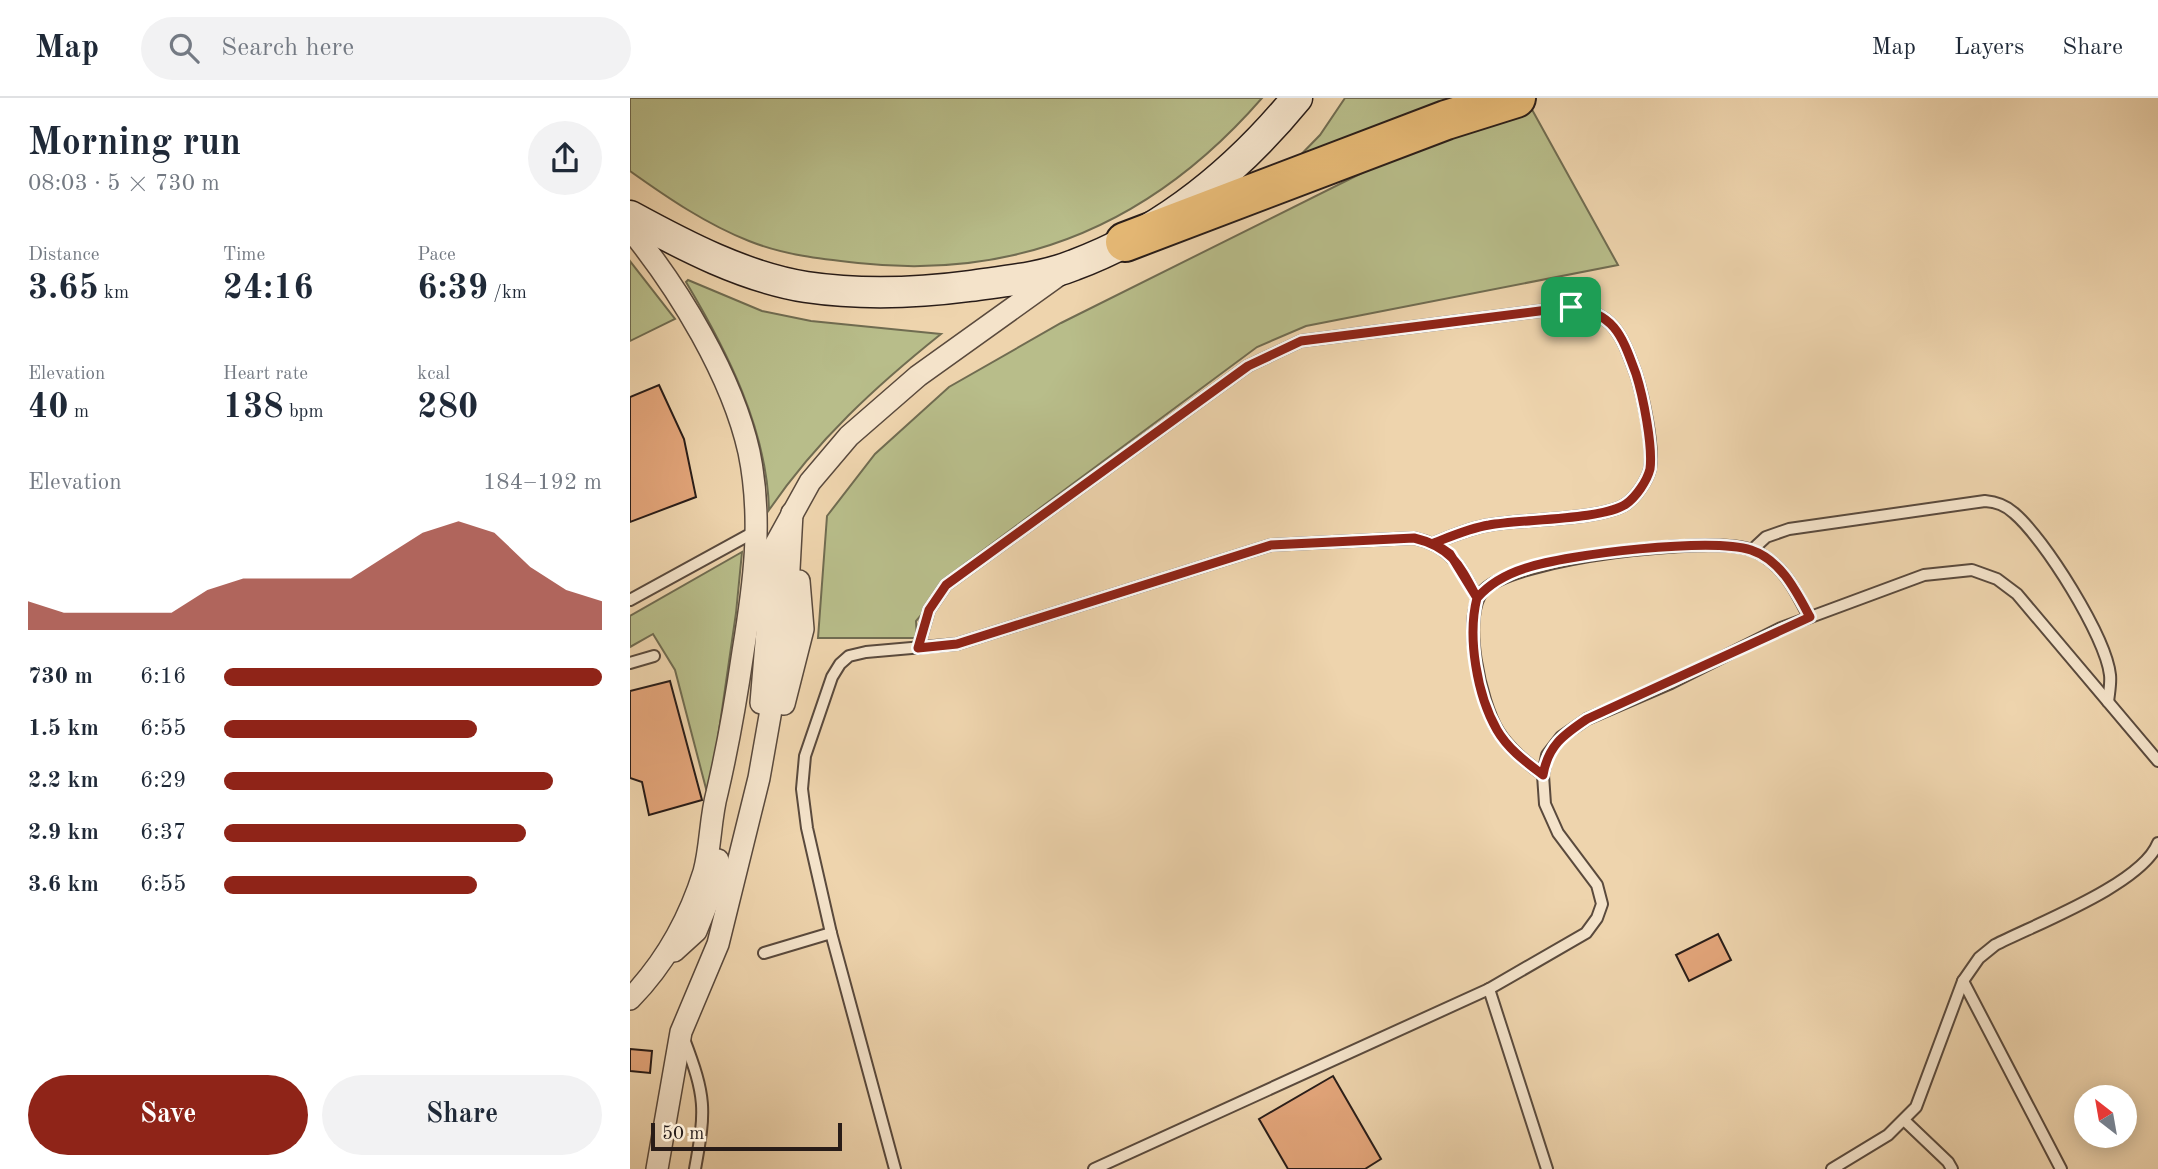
<!DOCTYPE html>
<meta charset="utf-8">
<style>
:root{--surface:#fff;--page:#f2f2f3;--text:#1f2937;--muted:#747a83;--line:#e0e1e3;--accent:#8f2418}
body{margin:0;font-family:"Old Standard TT",serif;background:var(--page);color:var(--text);height:100vh;display:flex;flex-direction:column;font-size:26px;white-space:nowrap}
*{box-sizing:border-box;margin:0}
p{font-size:23px;color:var(--muted)}
.icon{flex:none;width:38px;height:38px;fill:none;stroke:currentColor;stroke-width:2;stroke-linecap:round;stroke-linejoin:round}
.map{position:relative;flex:1;overflow:hidden}
.sheet{display:flex;flex-direction:column;background:var(--surface);width:630px}
.sheet>*{flex:none}
.needle{width:46px;rotate:329deg}
.tools{position:absolute;left:1444px;top:987px;display:grid;gap:14px}
.tools a{display:grid;place-items:center;width:63px;height:63px;border-radius:50%;background:var(--surface);box-shadow:0 4px 18px #0003;font-size:35px}
.scale{position:absolute;left:21px;bottom:18px;width:191px;box-sizing:border-box;padding-left:7px;border:4px solid #281c18;border-top:0;font-size:19px;line-height:24px;white-space:nowrap;color:#281c18;-webkit-text-stroke:5px #f4e3ca;paint-order:stroke}
.pin{position:absolute;display:grid;place-items:center;width:60px;height:60px;color:#fff;margin:-30px;border-radius:14px;box-shadow:0 4px 10px #0006}
.round{display:grid;place-items:center;flex:none;width:74px;height:74px;border-radius:37px;background:var(--page)}
.head{display:flex;align-items:center;justify-content:space-between;height:119px;padding:0 28px}
h1{font-size:38px;font-weight:700;line-height:52px}
.stats{display:grid;grid-template-columns:repeat(3,1fr);gap:10px;height:119px;padding:7px 28px}
.stats div{display:grid;align-content:center}
.stats b{font-size:35px;font-weight:700}
.stats small{font-size:19px;font-weight:400}
.stats p{font-size:19px}
.chart{height:196px;padding:14px 28px}
.chart p{display:flex;justify-content:space-between}
.chart svg{width:100%;height:126px;margin-top:7px;fill:var(--accent);opacity:.7}
.primary-button{display:flex;gap:14px;margin-top:auto;padding:14px 28px}
.primary-button a{flex:1;height:80px;border-radius:42px;background:var(--accent);color:#fff;font-size:28px;font-weight:700;line-height:80px;text-align:center}
.primary-button a+a{background:var(--page);color:var(--text)}
ul{padding:0 28px;list-style:none;font-size:23px}
li{display:grid;grid-template-columns:112px 84px 1fr;align-items:center;height:52px}
li i{height:18px;border-radius:9px;background:var(--accent)}
header{display:flex;align-items:center;gap:42px;box-sizing:border-box;height:98px;padding:0 35px;background:var(--surface);border-bottom:2px solid var(--line)}
header strong{font-size:33px}
nav{display:flex;gap:38px;margin-inline-start:auto;font-size:24px}
.search{width:490px;height:63px;background:var(--page);display:flex;align-items:center;gap:18px;box-sizing:border-box;padding:0 24px;border-radius:38px;color:var(--muted);font-size:26px}
main{display:flex;flex:1;min-height:0}
.map>svg:first-child{display:block}
.green{fill:#b8bd8a;stroke:#706c51;stroke-width:2}
.building{fill:#e4a67b;stroke:#281c18;stroke-width:2}
.lines{fill:none;stroke-linecap:round;stroke-linejoin:round}
.lane-casing{stroke:#5a4a3d;stroke-width:14}
.street-casing{stroke:#5a4a3d;stroke-width:24}
.secondary-casing{stroke:#281c18;stroke-width:33}
.highway-casing{stroke:#281c18;stroke-width:42}
.lane{stroke:#f4e3ca;stroke-width:10}
.street{stroke:#f4e3ca;stroke-width:21}
.secondary{stroke:#f4e3ca;stroke-width:30}
.highway{stroke:#e7ba76;stroke-width:38}
.route-casing{stroke:#fff;stroke-width:14}
.route{stroke:#8f2418;stroke-width:9}
</style>
<header>
<strong>Map</strong>
<div class="search"><svg class="icon" aria-label="search" viewBox="0 0 24 24"><circle cx="10" cy="10" r="6"/><path d="M15 15l6 6"/></svg>Search here</div>
<nav><a>Map</a><a>Layers</a><a>Share</a></nav>
</header>
<main>
<section class="sheet">
<div class="head"><div><h1>Morning run</h1><p>08:03 · 5 × 730 m</p></div><a class="round"><svg class="icon" aria-label="share" viewBox="0 0 24 24"><path d="M12 15V3M7 8l5-5 5 5M5 13v7h14v-7"/></svg></a></div>
<div class="stats">
<div><p>Distance</p><b>3.65<small> km</small></b></div>
<div><p>Time</p><b>24:16</b></div>
<div><p>Pace</p><b>6:39<small> /km</small></b></div>
</div>
<div class="stats">
<div><p>Elevation</p><b>40<small> m</small></b></div>
<div><p>Heart rate</p><b>138<small> bpm</small></b></div>
<div><p>kcal</p><b>280</b></div>
</div>
<div class="chart"><p><span>Elevation</span>184–192 m</p>
<svg viewBox="0 0 160 44" preserveAspectRatio="none"><path d="M0 44V34L10 38L20 38L30 38L40 38L50 30L60 26L70 26L80 26L90 26L100 18L110 10L120 6L130 10L140 22L150 30L160 34V44z"/></svg>
</div>
<ul>
<li><b>730 m</b>6:16<i style="width:100%"></i></li>
<li><b>1.5 km</b>6:55<i style="width:67%"></i></li>
<li><b>2.2 km</b>6:29<i style="width:87%"></i></li>
<li><b>2.9 km</b>6:37<i style="width:80%"></i></li>
<li><b>3.6 km</b>6:55<i style="width:67%"></i></li>
</ul>
<div class="primary-button"><a>Save</a><a>Share</a></div>
</section>
<div class="map">
<svg width="1528" height="1071" viewBox="0 0 1528 1071">
<rect width="100%" height="100%" fill="#eed4ad"/>
<filter id="stains"><feTurbulence type="fractalNoise" baseFrequency=".00286" numOctaves="4"/><feColorMatrix values="0 0 0 0 .2 0 0 0 0 .09 0 0 0 0 .02 0 0 0 .5 -.17"/></filter>
<radialGradient id="worn" r=".72"><stop offset=".6" stop-color="#630" stop-opacity="0"/><stop offset="1" stop-color="#630" stop-opacity=".3"/></radialGradient>
<g class="green">
<path d="M0,0H632C525,123 392,183 228,165C191,161 154,157 119,143C76,126 38,100 0,73Z"/>
<polygon points="715,0 825,0 653,75 690,37"/>
<polygon points="900,8 988,167 676,228 627,249 332,468 286,523 287,540 188,540 197,418 245,356 319,289 431,225 776,53"/>
<polygon points="0,163 45,221 0,243"/>
<path d="M58,182L132,213L181,223L311,236C246,288 187,342 139,412C137,331 97,253 56,184Z"/>
<polygon points="112,454 106,515 79,702 45,572 23,536 0,549 0,518"/>
</g>
<g class="building">
<polygon points="29,287 54,341 66,399 0,424 0,299"/>
<polygon points="40,583 72,702 19,717 12,684 0,680 0,593"/>
<polygon points="1088,836 1101,862 1059,883 1046,857"/>
<polygon points="0,951 22,953 20,975 0,973"/>
<polygon points="703,978 751,1061 735,1071 658,1071 629,1021"/>
</g>
<g class="lines">
<g class="lane-casing">
<g id="lane">
<path d="M1122,452L1136,439L1159,431L1355,403C1367,404 1375,407 1384,415C1414,440 1476,539 1480,577C1481,585 1479,595 1478,604"/>
<polyline points="0,502 126,433"/>
<path d="M288,550L299,512L316,487L618,268L671,243L941,209C985,215 992,238 1006,276C1013,298 1024,348 1020,371C1017,383 1006,399 996,406C973,422 891,421 859,427C840,430 822,438 804,445"/>
<polyline points="0,565 24,558"/>
<path d="M913,677C896,664 879,651 868,633C851,605 830,517 854,492C885,460 1081,437 1122,452C1152,464 1166,493 1179,519"/>
<polyline points="134,855 201,835"/>
<polyline points="1333,883 1431,1071"/>
<polyline points="859,891 917,1071"/>
<path d="M54,941C76,999 76,1011 65,1071"/>
<polyline points="1275,1023 1318,1064 1322,1071"/>
<path d="M265,1071L201,835L177,730L172,691L175,658L202,579L210,566L219,558L236,554L327,546L641,447L784,440C822,449 829,467 847,500"/>
<polyline points="464,1071 859,891 956,835 967,820 972,806 967,787 928,735 915,706 913,677 917,657 931,639 957,621 1041,585 1151,530 1294,477 1342,472 1367,481 1387,496 1528,663"/>
<path d="M1202,1071L1258,1037L1286,1009L1333,883L1349,860L1365,847C1406,826 1512,786 1528,745"/>
</g>
</g>
<g class="street-casing">
<g id="street">
<path d="M0,131C49,191 102,278 119,354C133,422 124,487 113,554C106,602 98,648 87,695C80,721 81,748 74,774C59,822 35,865 0,901"/>
<polyline points="131,605 144,449 180,384 219,338 288,278 429,177"/>
<polyline points="154,606 173,531 169,483"/>
<polyline points="44,853 66,833 81,796 88,762"/>
<polyline points="27,1071 51,934 88,846 129,680 156,527 162,415"/>
</g>
</g>
<g class="secondary-casing">
<path id="secondary" d="M0,118C55,148 114,179 176,189C230,197 287,195 340,188C374,183 412,180 444,167C533,134 608,72 667,0"/>
</g>
<g class="highway-casing">
<polyline id="highway" points="495,144 816,22 886,0"/>
</g>
<use href="#lane" class="lane"/>
<use href="#street" class="street"/>
<use href="#secondary" class="secondary"/>
<use href="#highway" class="highway"/>
</g>
<g class="lines">
<g class="route-casing">
<path id="route" d="M941,209L671,243L618,268L316,487L299,512L288,550L327,546L641,447L784,440C822,449 830,468 847,500C837,539 847,597 867,632C878,651 896,664 913,677C918,648 933,637 957,621L1180,519C1166,493 1151,462 1121,452C1081,439 938,456 896,470C877,476 860,485 847,500L820,456L804,445C822,438 840,430 859,427C891,421 973,422 996,406C1006,399 1017,383 1020,371C1023,348 1013,298 1006,276C992,238 985,215 941,209"/>
</g>
<use href="#route" class="route"/>
</g>
<rect width="100%" height="100%" filter="url(#stains)"/>
<rect width="100%" height="100%" fill="url(#worn)"/>
</svg>
<div class="tools">
<a><svg class="needle" viewBox="-14 -14 28 28"><path d="M0-13l5 13h-10z" fill="#e53935"/><path d="M0 13l5-13h-10z" fill="#747a83"/></svg></a>
</div>
<div class="scale">50 m</div>
<div class="pin" style="left:941px;top:209px;background:#1e9e55"><svg class="icon" aria-label="arrive" viewBox="0 0 24 24"><path d="M6 21V4h12l-3 4 3 4H6"/></svg></div>
</div>
</main>
